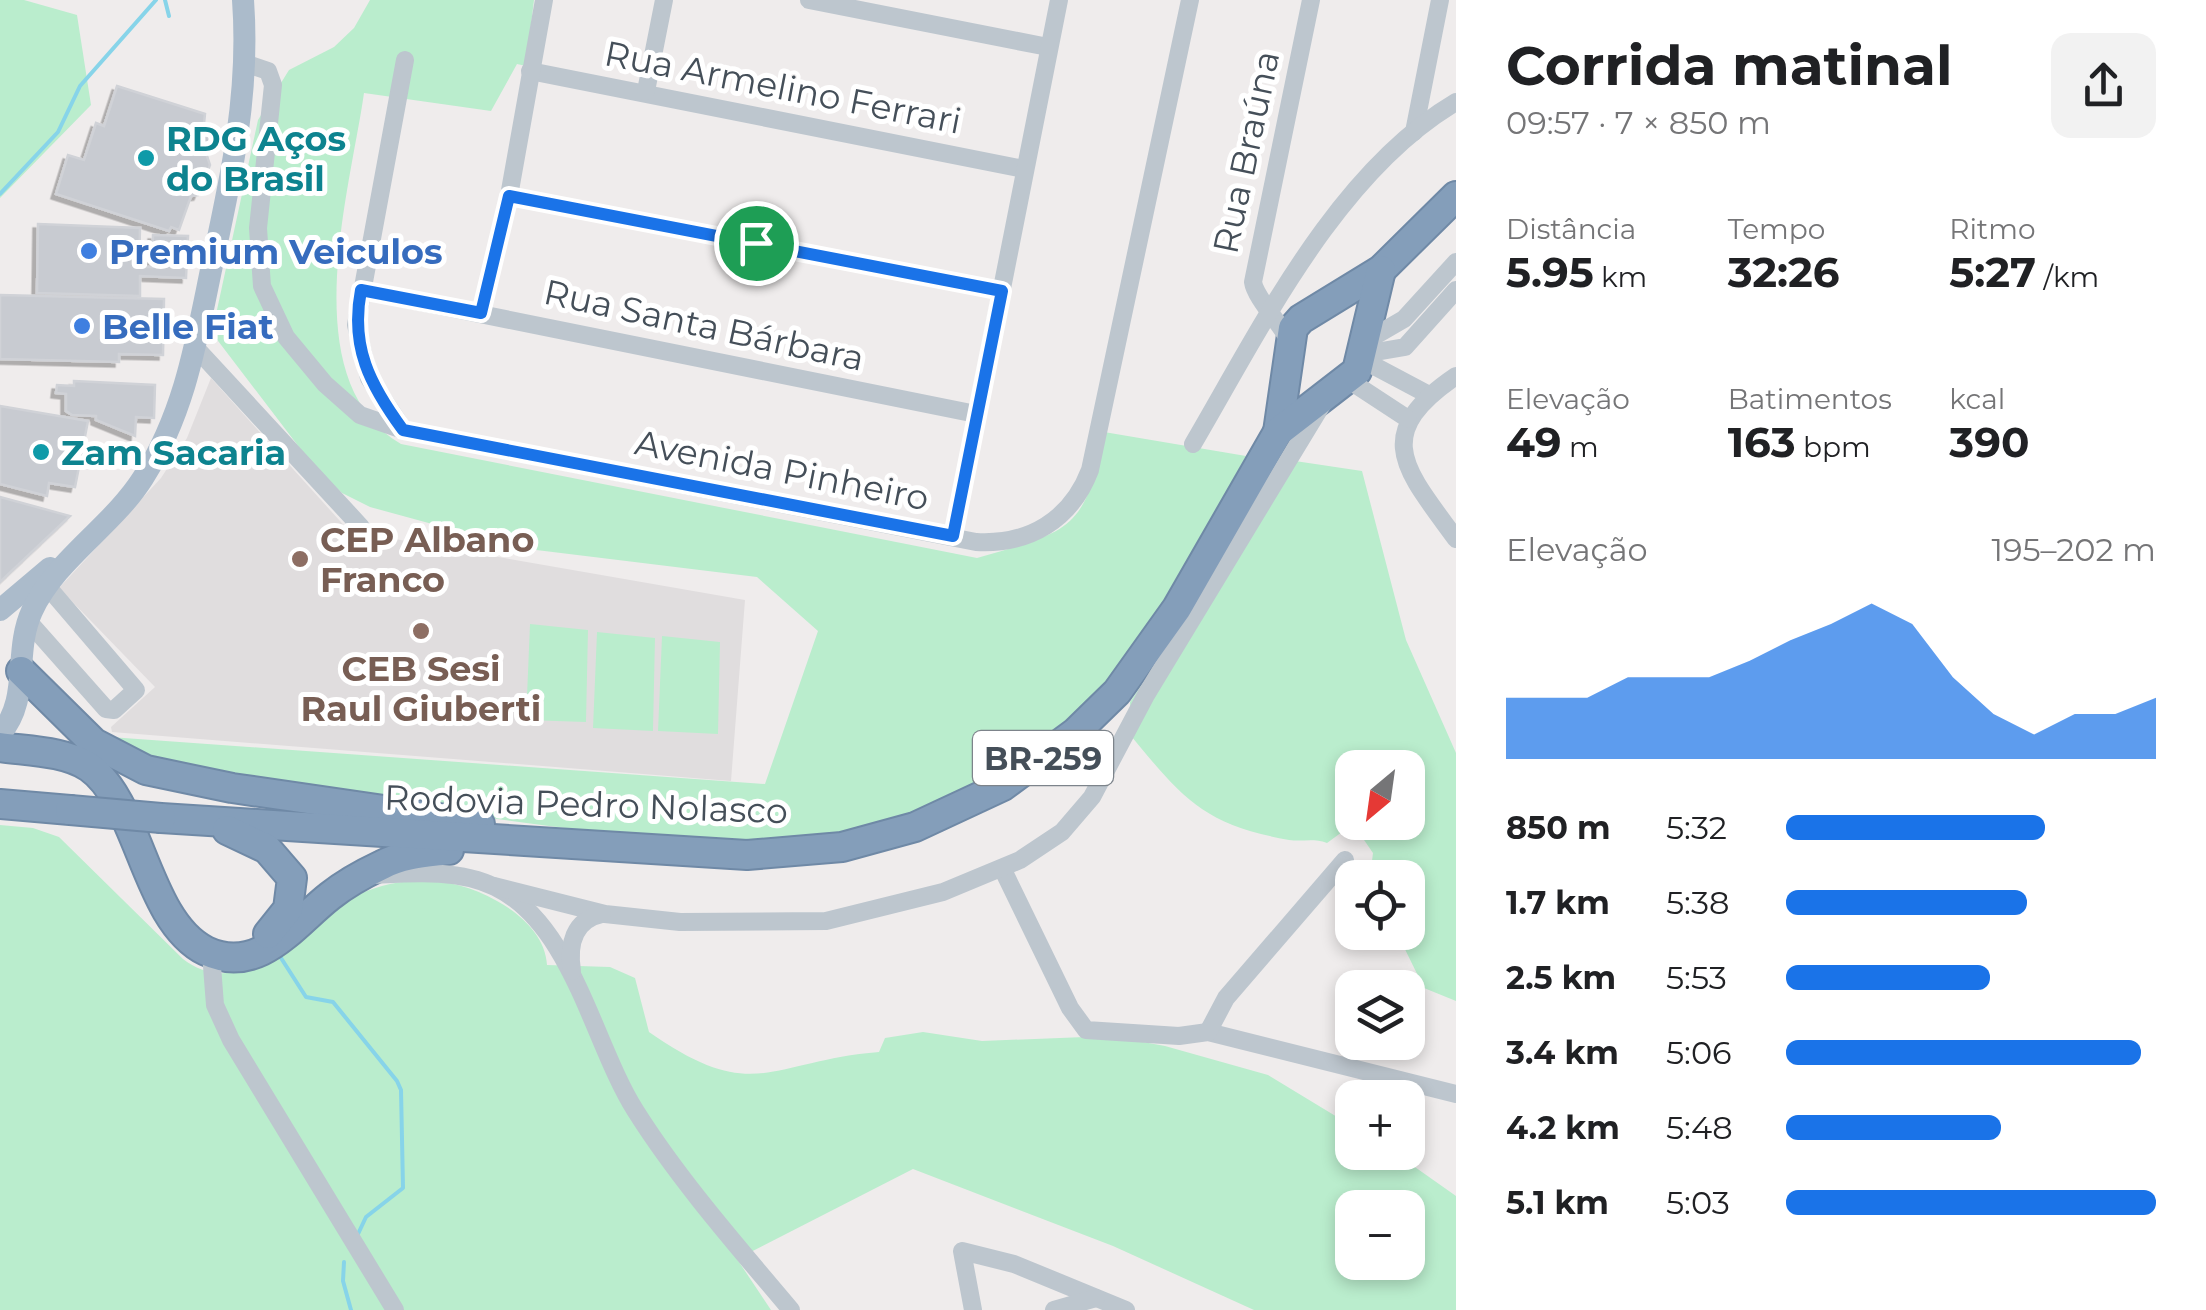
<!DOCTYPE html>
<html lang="pt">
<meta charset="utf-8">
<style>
:root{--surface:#fff;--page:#f2f2f2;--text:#202124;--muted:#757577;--accent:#1a73e8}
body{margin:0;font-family:Montserrat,sans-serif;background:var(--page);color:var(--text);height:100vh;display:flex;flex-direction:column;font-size:38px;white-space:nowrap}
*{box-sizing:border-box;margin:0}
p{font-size:32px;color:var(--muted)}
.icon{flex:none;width:55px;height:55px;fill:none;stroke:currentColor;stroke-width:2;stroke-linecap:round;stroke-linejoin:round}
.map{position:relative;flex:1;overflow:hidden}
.panel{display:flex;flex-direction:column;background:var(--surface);width:750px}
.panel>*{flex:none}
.needle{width:65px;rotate:209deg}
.fabs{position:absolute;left:1335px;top:750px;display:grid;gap:20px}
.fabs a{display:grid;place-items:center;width:90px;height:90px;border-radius:20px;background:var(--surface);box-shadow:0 5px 15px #0003;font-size:50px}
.pin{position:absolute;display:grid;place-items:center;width:85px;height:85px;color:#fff;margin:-42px;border:5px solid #fff;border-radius:50%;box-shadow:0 2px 10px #0007}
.round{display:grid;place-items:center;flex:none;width:105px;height:105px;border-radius:20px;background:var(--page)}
.summary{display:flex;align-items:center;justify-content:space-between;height:170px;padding:0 50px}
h1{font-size:55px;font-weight:700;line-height:75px}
.metrics{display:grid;grid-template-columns:repeat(3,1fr);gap:15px;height:170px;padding:10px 50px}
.metrics div{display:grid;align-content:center}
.metrics b{font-size:42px;font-weight:700}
.metrics small{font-size:28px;font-weight:400}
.metrics p{font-size:28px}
.chart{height:280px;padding:20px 50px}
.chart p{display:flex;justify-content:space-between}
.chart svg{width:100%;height:180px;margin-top:10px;fill:var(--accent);opacity:.7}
ul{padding:0 50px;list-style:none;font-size:32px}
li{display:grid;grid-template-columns:160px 120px 1fr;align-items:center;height:75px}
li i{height:25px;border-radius:12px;background:var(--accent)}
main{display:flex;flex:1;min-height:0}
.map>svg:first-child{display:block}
.education{fill:#e0ddde}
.green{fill:#baedcd;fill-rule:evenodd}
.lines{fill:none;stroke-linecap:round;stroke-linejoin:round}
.stream{stroke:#87d4e9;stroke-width:4}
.building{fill:#c8cbd1;stroke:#d0d2d7;stroke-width:2.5;filter:url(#shadow)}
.highway-casing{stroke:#6f89a6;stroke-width:32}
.minor{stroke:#bdc6ce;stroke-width:18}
.major{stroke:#abbbcb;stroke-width:22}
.highway{stroke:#849eba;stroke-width:28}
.highway-bridge-casing{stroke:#6f89a6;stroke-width:32;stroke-linecap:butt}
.highway-bridge{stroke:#849eba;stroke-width:28}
.route-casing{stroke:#fff;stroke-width:20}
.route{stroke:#1a73e8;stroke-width:12}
.culture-dot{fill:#0f9aa8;stroke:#fff;stroke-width:4}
.shop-dot{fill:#3f7fe0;stroke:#fff;stroke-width:4}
.education-dot{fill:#8d6e63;stroke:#fff;stroke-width:4}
.labels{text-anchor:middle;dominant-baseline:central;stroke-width:10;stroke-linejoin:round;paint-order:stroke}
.shield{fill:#fff;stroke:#7d848b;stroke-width:2.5}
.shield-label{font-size:32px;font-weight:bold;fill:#454f59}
.street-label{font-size:35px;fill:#454f59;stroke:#fff}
.culture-label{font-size:35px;font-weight:bold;fill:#0d838f;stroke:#fff;text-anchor:start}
.shop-label{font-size:35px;font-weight:bold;fill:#366cbe;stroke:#fff;text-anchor:start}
.education-label{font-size:35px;font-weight:bold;fill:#785e54;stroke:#fff;text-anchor:start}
</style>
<main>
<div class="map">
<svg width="1456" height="1310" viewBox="0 0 1456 1310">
<defs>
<filter id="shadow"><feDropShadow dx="-4.5" dy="4.5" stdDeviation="0" flood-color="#0004"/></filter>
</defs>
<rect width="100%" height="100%" fill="#efecec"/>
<polygon class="education" points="211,378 349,531 745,600 731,781 112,732 111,727 155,687 59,588 161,478 187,438"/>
<g class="green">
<polygon points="0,0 24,0 77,15 91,105 0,198"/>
<path d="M370,0H534L526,66L517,64L491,111L364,93C350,192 293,381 401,444L977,558C1068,531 1086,533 1104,432L1246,456C1200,538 1159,631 1097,702C1034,774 874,844 778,845C743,845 707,840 672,838C496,826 321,789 147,760L110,737L765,784L818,631L757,577L520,548L370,507L342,493L315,468L212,333L258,120L289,70L334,47L354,28Z"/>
<path d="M1295,461L1362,471L1406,640L1456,753V1001L1424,988L1397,933L1408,932V878L1370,877L1373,853L1353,824L1327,843C1313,838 1303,842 1289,840C1200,824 1181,796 1127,731L1131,727L1130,702ZM1352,768H1408V822H1352Z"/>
<polygon points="530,624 588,630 586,722 526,720"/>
<polygon points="597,632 655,638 653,731 593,728"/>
<polygon points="662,636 720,642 718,734 658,731"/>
<path d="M0,825L33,828L59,837L183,959C200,972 220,977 241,970C261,963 281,943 298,930C358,884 427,861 497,901C521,914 546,937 547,965L610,967L635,978L649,1032C755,1106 769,1061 879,1052L885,1038L923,1032L982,1041L1110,1036L1165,1046L1268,1075L1352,1126V1152L1395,1153L1456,1196V1310H1254L1113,1246L913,1169L737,1259L771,1310H0ZM1352,1208H1408V1262H1352Z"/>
</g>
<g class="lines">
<g class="stream">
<polyline points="165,0 169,16"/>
<polyline points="0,194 58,132 80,86 156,0"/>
<polyline points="281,958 306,997 333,1002 397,1081 401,1090 403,1188 366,1217 358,1234"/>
<polyline points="344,1262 343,1281 351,1310"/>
</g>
</g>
<g class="building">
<polygon points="117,86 205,114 203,133 212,141 206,153 210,165 198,195 191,196 179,230 171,227 169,231 56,194 68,155 84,160 96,123 104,126"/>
<polygon points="38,224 140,228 139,267 152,267 153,235 188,236 186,278 140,276 140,296 37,293"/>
<polygon points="0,295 164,299 163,355 119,354 119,362 0,359"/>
<polygon points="74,381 155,385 154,418 136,417 135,436 96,420 96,416 72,415 66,411 66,394 56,393 57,385 74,386"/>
<polygon points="0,406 88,421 75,487 49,483 47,496 0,484"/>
<polygon points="0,497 70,516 0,582"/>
</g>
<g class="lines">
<g class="highway-casing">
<g id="highway">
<polyline points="1278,432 1293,328 1301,319 1381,270 1456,196"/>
<polyline points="21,671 94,743 146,770 232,788 480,824"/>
<path d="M0,747C28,751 65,751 89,767C140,802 145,921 206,951C259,976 294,924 330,896C345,884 365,873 382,865C403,854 426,853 449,850"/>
<polyline points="0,804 70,810"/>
<polyline points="161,818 747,855 842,847 915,827 1003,786 1076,732 1117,692 1177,608 1278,432 1357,371 1381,270"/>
<polyline points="227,830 267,849 292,878 288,909 268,934"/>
</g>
</g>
<g class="minor">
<polyline points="809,0 1048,47"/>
<path d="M247,64L268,71L273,85L258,228L262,286L286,337L325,384L360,415L403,430L976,542C1029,545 1071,520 1090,470L1190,0"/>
<polyline points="530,71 1024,169"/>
<polyline points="646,91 664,0"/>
<polyline points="1414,132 1440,0"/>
<polyline points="509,196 1002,291"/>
<polyline points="361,290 976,414"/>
<polyline points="481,313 509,196 544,0"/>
<path d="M1289,340C1279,322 1255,297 1253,282L1311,0"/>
<polyline points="1366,341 1404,319 1456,262"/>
<polyline points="195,347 361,527"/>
<polyline points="1364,354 1405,347 1456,290"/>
<polyline points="1363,360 1429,395"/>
<path d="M1456,376C1369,435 1406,470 1456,539"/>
<polyline points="1347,379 1408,419"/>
<polyline points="403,429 369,378 356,325 405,60"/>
<path d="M1193,444C1261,328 1337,172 1456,102"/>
<polyline points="953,536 1059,0"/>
<polyline points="28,621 106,709 114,710 136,690 47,586"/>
<polyline points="1003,870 1070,1008 1086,1030 1179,1036 1208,1032 1456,1094"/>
<path d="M374,875C412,873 459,869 495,887C572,924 593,1043 635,1110C679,1180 738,1247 791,1310"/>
<polyline points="494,886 605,914 680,922 826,921 943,892 1020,860 1062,832 1092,797 1146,695 1323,403"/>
<polyline points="211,953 215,1005 231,1040 395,1310"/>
<path d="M572,971C568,945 573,920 602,914"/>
<polyline points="1208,1032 1226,998 1345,860"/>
<polyline points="973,1310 962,1251 1014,1264 1126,1310"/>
<polyline points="1054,1310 1096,1298"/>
</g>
<g class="major">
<polyline points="0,610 50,568"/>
<path d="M0,734C31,699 13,652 32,611C56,559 112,527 143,478C184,414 196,343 211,270C231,179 250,94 243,0"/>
</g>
<use href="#highway" class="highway"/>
<g class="highway-bridge-casing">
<polyline id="highway-bridge" points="70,810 161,818"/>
</g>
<use href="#highway-bridge" class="highway-bridge"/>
</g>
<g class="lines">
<g class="route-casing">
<path id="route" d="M509,196L1002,291L953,536L403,430C370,385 350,347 361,290L481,313Z"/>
</g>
<use href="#route" class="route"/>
</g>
<g class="culture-dot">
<circle cx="146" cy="158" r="10"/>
<circle cx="41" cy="452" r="10"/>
</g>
<g class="shop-dot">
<circle cx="89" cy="251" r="10"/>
<circle cx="82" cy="326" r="10"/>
</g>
<g class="education-dot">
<circle cx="300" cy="559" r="10"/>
<circle cx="421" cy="631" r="10"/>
</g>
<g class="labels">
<rect class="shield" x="973" y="731" width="140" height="54" rx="8"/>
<g class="shield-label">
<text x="1043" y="758">BR-259</text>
</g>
<g class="street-label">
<text transform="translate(783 87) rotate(11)">Rua Armelino Ferrari</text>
<text transform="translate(1246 152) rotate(-78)">Rua Braúna</text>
<text transform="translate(704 325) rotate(12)">Rua Santa Bárbara</text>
<text transform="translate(782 470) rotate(11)">Avenida Pinheiro</text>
<text transform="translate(586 804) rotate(2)">Rodovia Pedro Nolasco</text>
</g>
<g class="culture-label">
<text x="166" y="138">RDG Aços<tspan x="166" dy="40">do Brasil</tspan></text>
<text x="61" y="452">Zam Sacaria</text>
</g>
<g class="shop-label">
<text x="109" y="251">Premium Veiculos</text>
<text x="102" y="326">Belle Fiat</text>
</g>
<g class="education-label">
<text x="320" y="539">CEP Albano<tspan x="320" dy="40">Franco</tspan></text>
<text x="421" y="668" text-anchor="middle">CEB Sesi<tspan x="421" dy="40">Raul Giuberti</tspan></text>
</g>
</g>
</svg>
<div class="fabs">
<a><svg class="needle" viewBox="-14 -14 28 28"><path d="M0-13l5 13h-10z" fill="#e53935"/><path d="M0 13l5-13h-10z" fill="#757577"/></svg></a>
<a><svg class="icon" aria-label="locate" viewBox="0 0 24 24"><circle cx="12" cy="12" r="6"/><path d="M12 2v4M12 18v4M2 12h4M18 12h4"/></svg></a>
<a><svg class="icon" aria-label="layers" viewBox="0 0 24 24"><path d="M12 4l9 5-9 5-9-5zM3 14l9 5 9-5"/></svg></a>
<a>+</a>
<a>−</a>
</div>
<div class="pin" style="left:756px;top:243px;background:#1e9e55"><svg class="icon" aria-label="arrive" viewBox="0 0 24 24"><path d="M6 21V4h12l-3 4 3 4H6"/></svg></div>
</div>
<section class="panel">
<div class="summary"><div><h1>Corrida matinal</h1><p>09:57 · 7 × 850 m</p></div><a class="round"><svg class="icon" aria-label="share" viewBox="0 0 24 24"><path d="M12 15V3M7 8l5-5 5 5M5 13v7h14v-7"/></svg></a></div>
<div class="metrics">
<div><p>Distância</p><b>5.95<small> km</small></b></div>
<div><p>Tempo</p><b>32:26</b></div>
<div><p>Ritmo</p><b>5:27<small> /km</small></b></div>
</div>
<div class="metrics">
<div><p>Elevação</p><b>49<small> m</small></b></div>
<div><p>Batimentos</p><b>163<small> bpm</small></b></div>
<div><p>kcal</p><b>390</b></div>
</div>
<div class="chart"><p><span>Elevação</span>195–202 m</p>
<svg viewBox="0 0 160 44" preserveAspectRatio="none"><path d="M0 44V29L10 29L20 29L30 24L40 24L50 24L60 20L70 15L80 11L90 6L100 11L110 24L120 33L130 38L140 33L150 33L160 29V44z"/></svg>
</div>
<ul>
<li><b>850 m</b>5:32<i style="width:70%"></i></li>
<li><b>1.7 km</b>5:38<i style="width:65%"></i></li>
<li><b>2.5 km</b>5:53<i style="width:55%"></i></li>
<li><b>3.4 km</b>5:06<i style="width:96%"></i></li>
<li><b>4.2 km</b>5:48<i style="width:58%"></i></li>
<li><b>5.1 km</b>5:03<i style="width:100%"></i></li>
</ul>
</section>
</main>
